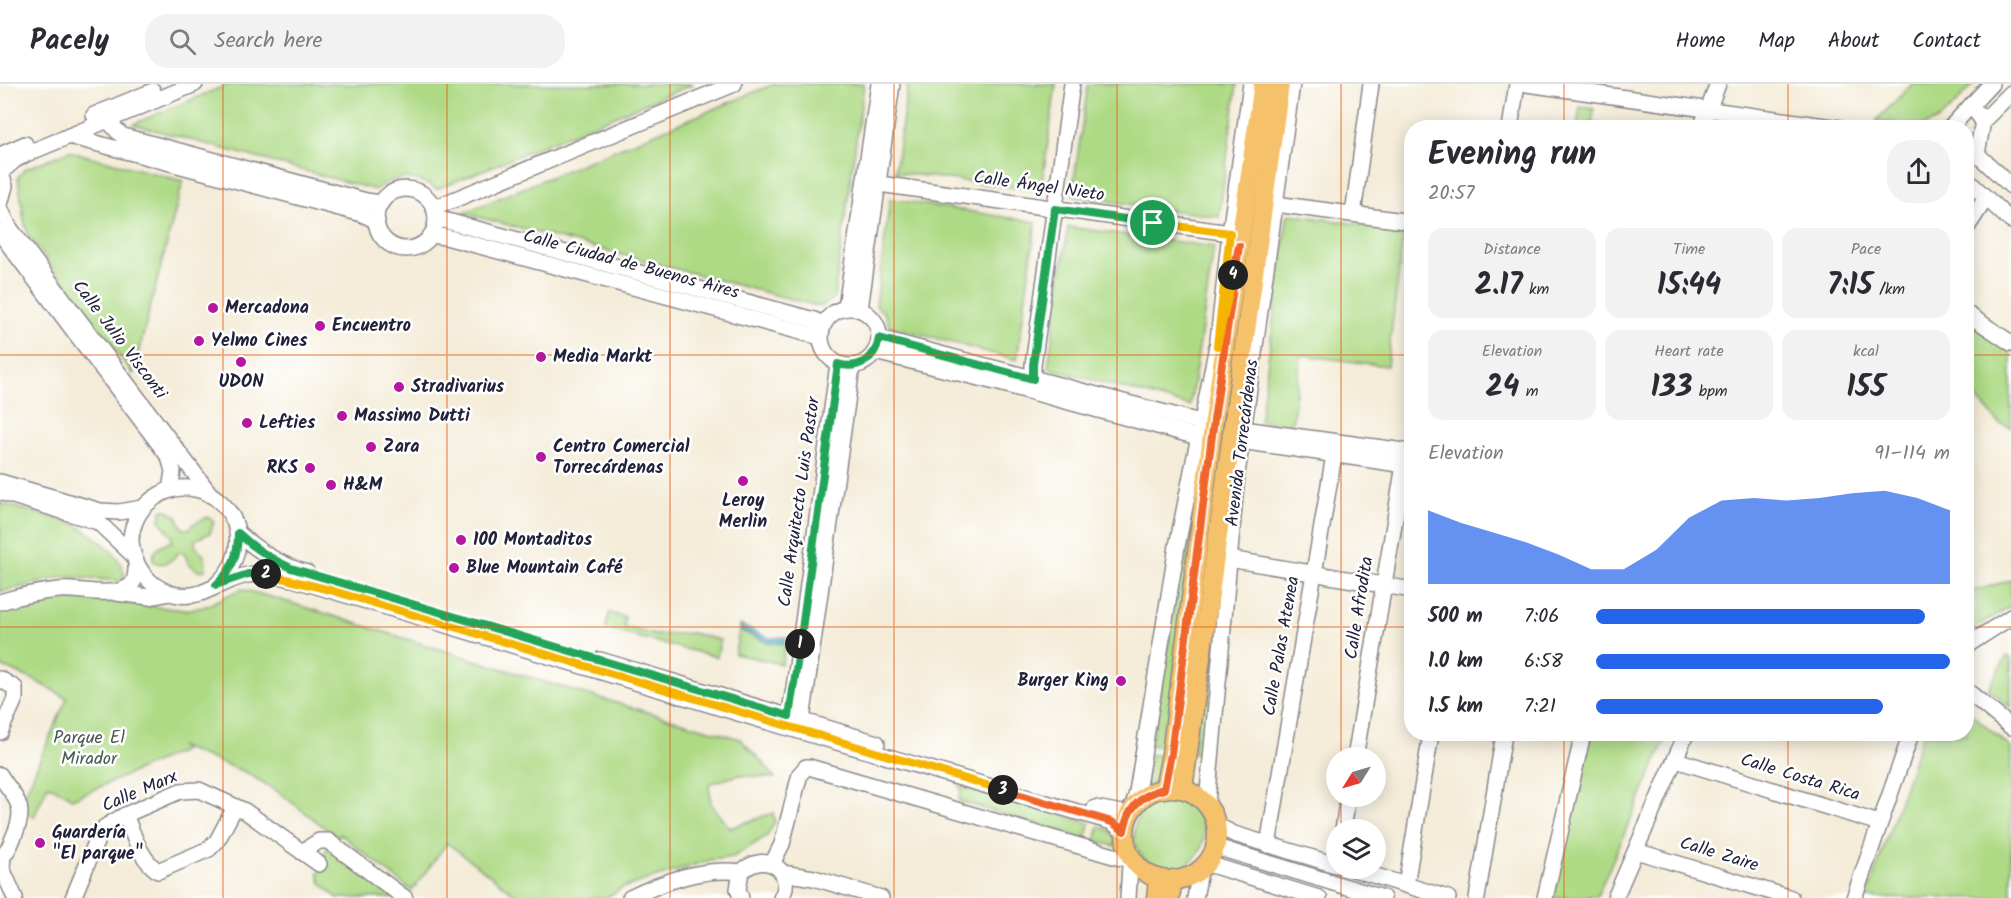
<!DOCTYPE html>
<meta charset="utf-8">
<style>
:root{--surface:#fff;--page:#f2f2f3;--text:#2b2b33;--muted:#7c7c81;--line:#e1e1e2;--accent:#2563eb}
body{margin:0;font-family:Kalam,sans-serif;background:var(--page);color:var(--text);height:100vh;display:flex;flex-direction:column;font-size:22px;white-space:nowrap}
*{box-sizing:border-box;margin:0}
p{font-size:20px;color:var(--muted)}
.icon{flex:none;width:33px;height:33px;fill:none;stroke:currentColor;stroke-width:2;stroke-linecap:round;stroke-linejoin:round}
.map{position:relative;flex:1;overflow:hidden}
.sheet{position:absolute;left:1404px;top:36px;width:570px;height:621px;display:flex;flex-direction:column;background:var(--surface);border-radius:24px;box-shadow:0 3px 15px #0003}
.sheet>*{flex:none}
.needle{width:39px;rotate:233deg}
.tools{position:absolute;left:1326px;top:663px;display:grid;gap:12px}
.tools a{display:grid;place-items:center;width:60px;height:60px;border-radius:50%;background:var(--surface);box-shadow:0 3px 15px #0003;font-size:30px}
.pin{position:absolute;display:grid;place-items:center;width:51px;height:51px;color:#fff;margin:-26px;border:3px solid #fff;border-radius:50%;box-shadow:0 2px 6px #0007}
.km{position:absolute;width:30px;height:30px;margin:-15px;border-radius:50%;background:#222;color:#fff;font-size:16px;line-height:30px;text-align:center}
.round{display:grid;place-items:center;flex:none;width:63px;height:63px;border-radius:24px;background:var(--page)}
.headline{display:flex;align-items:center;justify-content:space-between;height:102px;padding:0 24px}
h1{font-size:33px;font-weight:700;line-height:45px}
.metrics{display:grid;grid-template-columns:repeat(3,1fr);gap:9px;height:102px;padding:6px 24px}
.metrics div{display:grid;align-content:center;border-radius:15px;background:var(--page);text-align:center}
.metrics b{font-size:30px;font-weight:700}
.metrics small{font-size:16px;font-weight:400}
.metrics p{font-size:16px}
.chart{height:168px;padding:12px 24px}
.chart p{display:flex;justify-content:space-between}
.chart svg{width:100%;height:108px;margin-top:6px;fill:var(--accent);opacity:.7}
ul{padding:0 24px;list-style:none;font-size:20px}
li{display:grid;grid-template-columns:96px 72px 1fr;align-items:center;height:45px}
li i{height:15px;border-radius:8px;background:var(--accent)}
header{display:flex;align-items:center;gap:36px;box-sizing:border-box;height:84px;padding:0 30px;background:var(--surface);border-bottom:2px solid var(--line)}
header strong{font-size:28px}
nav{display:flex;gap:33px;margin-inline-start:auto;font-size:21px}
.search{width:420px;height:54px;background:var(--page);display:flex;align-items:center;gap:15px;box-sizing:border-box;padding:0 21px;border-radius:24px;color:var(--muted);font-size:22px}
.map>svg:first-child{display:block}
.green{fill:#aeda85;stroke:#687e60;stroke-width:1.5}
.water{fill:#3dabbc;stroke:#30667c;stroke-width:1.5}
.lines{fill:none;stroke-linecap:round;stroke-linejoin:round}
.minor-casing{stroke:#8b878a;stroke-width:18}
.major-casing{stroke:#8b878a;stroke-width:21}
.minor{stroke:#fff;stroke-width:15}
.major{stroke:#f5c16b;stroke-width:18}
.split-1-casing{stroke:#fff;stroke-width:12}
.split-2-casing{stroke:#fff;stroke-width:12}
.split-3-casing{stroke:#fff;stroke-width:12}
.split-4-casing{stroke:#fff;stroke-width:12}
.split-5-casing{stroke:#fff;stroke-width:12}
.split-1{stroke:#22a559;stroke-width:8}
.split-2{stroke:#22a559;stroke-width:8}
.split-3{stroke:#f5b400;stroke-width:8}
.split-4{stroke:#f0652b;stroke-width:8}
.split-5{stroke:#f5b400;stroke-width:8}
.grid{fill:none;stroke:#e8590c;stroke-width:1.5;stroke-opacity:0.55}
.poi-dot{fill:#b5179e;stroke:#fff;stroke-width:2}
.labels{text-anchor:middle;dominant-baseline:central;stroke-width:5;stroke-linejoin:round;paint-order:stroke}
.street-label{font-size:18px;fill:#22223b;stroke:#fff}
.poi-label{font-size:18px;font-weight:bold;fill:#22223b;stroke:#fff;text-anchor:start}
.park-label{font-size:18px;fill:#4c5951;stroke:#fff}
</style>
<header>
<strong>Pacely</strong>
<div class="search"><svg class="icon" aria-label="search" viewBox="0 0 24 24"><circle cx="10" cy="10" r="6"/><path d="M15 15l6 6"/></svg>Search here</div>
<nav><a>Home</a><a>Map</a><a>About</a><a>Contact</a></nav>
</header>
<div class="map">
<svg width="2011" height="814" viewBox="0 0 2011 814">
<rect width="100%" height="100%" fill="#fff"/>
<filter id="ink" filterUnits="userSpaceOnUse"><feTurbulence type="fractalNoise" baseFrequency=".0167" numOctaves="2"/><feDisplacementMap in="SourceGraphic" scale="12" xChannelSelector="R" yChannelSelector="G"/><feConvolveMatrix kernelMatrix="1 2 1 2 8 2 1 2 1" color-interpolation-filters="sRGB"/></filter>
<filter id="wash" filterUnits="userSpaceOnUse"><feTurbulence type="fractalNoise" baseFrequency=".008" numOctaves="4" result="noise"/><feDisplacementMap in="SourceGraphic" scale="24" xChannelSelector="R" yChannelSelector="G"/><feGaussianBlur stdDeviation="1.35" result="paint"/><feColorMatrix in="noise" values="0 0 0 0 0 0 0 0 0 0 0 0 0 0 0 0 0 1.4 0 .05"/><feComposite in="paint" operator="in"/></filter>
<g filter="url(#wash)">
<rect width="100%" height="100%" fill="#f4ecd8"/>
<g class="green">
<path d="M229,0H693L437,105C414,92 398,89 375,106L133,40Z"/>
<polygon points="774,0 864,0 834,214 821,223 463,129"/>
<polygon points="908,0 1056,0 1041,107 895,88"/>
<polygon points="1088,0 1237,0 1219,133 1074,112 1073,103"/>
<path d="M1912,0H1974C1957,17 1940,44 1914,42C1902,41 1889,37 1876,37Z"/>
<polygon points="1580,23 1594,25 1592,39 1607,43 1577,43"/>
<polygon points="69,67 183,97 133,290 28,151 24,136 18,93 25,85"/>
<polygon points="890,115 1036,138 1017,276 889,242 885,230 876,222"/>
<polygon points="1289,130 1404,147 1387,282 1301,271 1292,341 1260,337 1287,134"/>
<polygon points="1068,143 1214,163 1190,322 1048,284"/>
<polygon points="1966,235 2011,263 2011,344 1998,338 1974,311 1967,317"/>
<polygon points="1204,342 1166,664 1151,661"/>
<path d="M0,419C23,426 48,431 71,439C89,446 131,476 123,497L62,493L0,508Z"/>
<path d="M163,426H167L177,432L183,445H189L193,440L207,433L214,437L210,449L195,456V462C203,468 208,475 205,486L198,487L188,479L184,469L179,468C173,476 163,484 153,477C152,466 162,459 172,458V452L160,437L161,428Z"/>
<polygon points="1226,427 1206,671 1193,669"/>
<polygon points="2011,496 2011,522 1971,546 1969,544 1967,546 1967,509"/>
<polygon points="241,505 275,514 558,602 740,655 765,681 775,694 739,691 709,700 711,720 730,744 773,729 775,738 767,752 733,773 710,776 622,804 606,814 520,814 447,759 412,807 340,750 337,753 277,707 247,689 179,662 184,666 72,715 68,711 48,701 34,733 27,730 24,712 67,614 32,595 0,582 0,518 62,506 103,517 184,526 204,523"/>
<polygon points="609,529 625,533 624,543 655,551 692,549 720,556 717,573 605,545"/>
<polygon points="739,546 768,559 785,559 782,580 735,570"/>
<polygon points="2007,572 2011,574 2011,624 1988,605"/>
<polygon points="1967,626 2011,664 2011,814 1866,814 1923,650 1966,650"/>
<polygon points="1591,650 1668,650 1597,812 1553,814"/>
<polygon points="1149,670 1165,673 1160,696 1145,702"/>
<polygon points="959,702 1090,739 1085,755 959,717 961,707"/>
<circle cx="1169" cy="750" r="35"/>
<path d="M1099,742C1108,745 1114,749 1116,759L1115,762L1095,757Z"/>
<polygon points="329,762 396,814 337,814 321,799 318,789 326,778 322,773"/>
</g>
<path class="water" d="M740,541L769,554L786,553L785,559C766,562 756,551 739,546Z"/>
</g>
<g filter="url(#ink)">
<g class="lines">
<g class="minor-casing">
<g id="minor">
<polyline points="1527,0 1840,44"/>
<polyline points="1971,21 1983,37 1977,70 2011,102"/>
<path d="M101,28C110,36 113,45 123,52L366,117L381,119"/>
<polyline points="94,31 153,7"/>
<polyline points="1983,37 2011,9"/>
<polyline points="1510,44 1517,0"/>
<polyline points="1701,44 1718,0"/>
<polyline points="1950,44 1991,0"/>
<polyline points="69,52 362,130 377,137"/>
<polyline points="0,71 25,60"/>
<polyline points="0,86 5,102 0,120"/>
<polyline points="1,88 15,76 26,70 195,0"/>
<polyline points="1966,95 2011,137"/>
<polyline points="879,100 1230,149"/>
<circle cx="406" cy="135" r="30"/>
<polyline points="1275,120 1412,138"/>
<polyline points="0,124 9,143 210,410"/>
<polyline points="434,124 734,0"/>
<polyline points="1353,130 1371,0"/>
<polyline points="436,134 814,236 823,240"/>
<polyline points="1966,145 1986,114"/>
<polyline points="0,149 169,373 173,387 170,406"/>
<polyline points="431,151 446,153 820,253"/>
<polyline points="846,223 879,0"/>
<circle cx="850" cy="253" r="29"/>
<polyline points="860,225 892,0"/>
<polyline points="1966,229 2011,259"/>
<polyline points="879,254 1200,338"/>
<polyline points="1218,256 1230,149 1251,0"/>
<polyline points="875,268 1003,300 1198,353"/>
<polyline points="1033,295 1033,281 1072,0"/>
<polyline points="1243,345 1412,368"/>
<polyline points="1241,357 1412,382"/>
<polyline points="0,398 100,427 119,428 142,424"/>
<polyline points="0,408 98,438 133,471"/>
<path d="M238,449C259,468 280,481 307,489"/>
<polyline points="1229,475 1412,506"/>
<path d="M216,501C275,447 201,370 147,420C137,429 131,444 131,457C133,492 166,520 201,509C217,503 231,494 248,491C263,488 278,492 293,495L775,640L1098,734L1112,738L1123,747"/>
<polyline points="116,509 150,513 170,509"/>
<path d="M0,518C19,512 39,508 59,506C79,504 116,515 131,501C137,495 136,487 136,479"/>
<polyline points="1966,562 2011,533"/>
<polyline points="600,576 877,659"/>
<polyline points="0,595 15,604 15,615 0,648"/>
<polyline points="1966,606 2011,643"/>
<polyline points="789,632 794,604 838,280"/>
<polyline points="802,636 852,283"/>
<polyline points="1355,674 1404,381"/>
<polyline points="1676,676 1879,739"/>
<path d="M0,691C13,713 27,719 16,747C12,756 10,765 3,772"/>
<polyline points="1207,719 1237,390 1292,0"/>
<polyline points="1133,723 1137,708 1177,462 1217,262"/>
<polyline points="1095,724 1128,730"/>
<path d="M125,731C134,751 140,775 158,787L209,765L217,757L235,723"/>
<polyline points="1218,742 1234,750 1336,781"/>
<polyline points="1343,746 1348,712"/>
<polyline points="1268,761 1334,371"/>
<polyline points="1216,763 1383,814"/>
<polyline points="1636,767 1791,814"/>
<polyline points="302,768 319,757 328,757 405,814"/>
<polyline points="3,772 2,784 15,814"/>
<polyline points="772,780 782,760 800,690 806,683 809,683 1117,773 1131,775"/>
<polyline points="1208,780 1319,814"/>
<polyline points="1350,784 1448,814"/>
<polyline points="782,789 814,794 881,814"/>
<polyline points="1406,801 1431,650"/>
<polyline points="73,814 99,751 105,743 125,731 180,707 199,706 245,727 319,780"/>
<path d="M630,814C665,797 703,783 741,788"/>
<path d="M741,814L738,805L741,788C768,764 796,790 781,814"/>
<polyline points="1128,814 1130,782 1134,779"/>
<polyline points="1195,814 1200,787"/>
<polyline points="1477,814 1504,650"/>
<polyline points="1545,814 1583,650"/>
<polyline points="1615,814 1686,650"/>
<polyline points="1854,814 1911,650"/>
</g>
</g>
<g class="major-casing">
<g id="major">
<circle cx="1171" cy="750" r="46"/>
<polyline points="1164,705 1171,670 1214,336 1263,0"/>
<polyline points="1183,705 1280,0"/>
<polyline points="1156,814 1158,794"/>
<polyline points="1170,814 1173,795"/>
</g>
</g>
<use href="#minor" class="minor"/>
<use href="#major" class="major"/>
</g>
</g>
<g class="lines" filter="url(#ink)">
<g class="split-1-casing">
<path id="split-1" d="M800,560L838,280C858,286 876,275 879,254L1033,295V281L1055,125L1153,139"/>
</g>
<g class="split-2-casing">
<path id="split-2" d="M266,490H248L216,501C232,486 238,472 238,449C254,464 271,475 291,484L789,632L800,560"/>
</g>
<g class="split-3-casing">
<polyline id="split-3" points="266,490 330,506 1003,706"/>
</g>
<g class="split-4-casing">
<path id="split-4" d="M1003,706L1112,738L1124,747C1127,724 1142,710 1164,705L1171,670L1214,336L1239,162L1233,191"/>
</g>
<g class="split-5-casing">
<polyline id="split-5" points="1153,139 1230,149 1217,262 1233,191"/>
</g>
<use href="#split-1" class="split-1"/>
<use href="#split-2" class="split-2"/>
<use href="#split-3" class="split-3"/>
<use href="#split-4" class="split-4"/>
<use href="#split-5" class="split-5"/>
</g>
<path class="grid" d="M223,0V814M447,0V814M670,0V814M894,0V814M1117,0V814M1341,0V674M1564,0V44M1788,0V44M0,271H1412M1966,271H2011M0,543H1412M1966,543H2011M1564,650V814M1788,650V814M1341,712V746M1341,784V814"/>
<g class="poi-dot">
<circle cx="213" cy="224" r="6"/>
<circle cx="320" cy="242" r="6"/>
<circle cx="199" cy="257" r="6"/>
<circle cx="541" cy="273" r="6"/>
<circle cx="241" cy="278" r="6"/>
<circle cx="399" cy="303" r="6"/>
<circle cx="342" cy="332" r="6"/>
<circle cx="247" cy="339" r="6"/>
<circle cx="371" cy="363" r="6"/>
<circle cx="541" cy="373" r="6"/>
<circle cx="310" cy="384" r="6"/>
<circle cx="743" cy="397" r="6"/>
<circle cx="331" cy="401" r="6"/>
<circle cx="461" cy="456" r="6"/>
<circle cx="454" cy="484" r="6"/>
<circle cx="1121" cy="597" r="6"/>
<circle cx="40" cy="759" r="6"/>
</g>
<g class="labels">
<g class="street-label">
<text transform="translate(1039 103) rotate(8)">Calle Ángel Nieto</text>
<text transform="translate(631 181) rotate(15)">Calle Ciudad de Buenos Aires</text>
<text transform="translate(119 256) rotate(53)">Calle Julio Visconti</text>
<text transform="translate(1243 359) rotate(-83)">Avenida Torrecárdenas</text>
<text transform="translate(800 418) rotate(-82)">Calle Arquitecto Luis Pastor</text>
<text transform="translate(1360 524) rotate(-81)">Calle Afrodita</text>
<text transform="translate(1282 562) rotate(-80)">Calle Palas Atenea</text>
<text transform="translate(1800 694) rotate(17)">Calle Costa Rica</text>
<text transform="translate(140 708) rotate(-23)">Calle Marx</text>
<text transform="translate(1719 771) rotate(17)">Calle Zaire</text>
</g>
<g class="poi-label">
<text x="225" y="224">Mercadona</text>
<text x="332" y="242">Encuentro</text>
<text x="211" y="257">Yelmo Cines</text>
<text x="553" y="273">Media Markt</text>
<text x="241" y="298" text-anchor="middle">UDON</text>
<text x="411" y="303">Stradivarius</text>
<text x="354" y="332">Massimo Dutti</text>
<text x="259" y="339">Lefties</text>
<text x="383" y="363">Zara</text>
<text x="553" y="363">Centro Comercial<tspan x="553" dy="21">Torrecárdenas</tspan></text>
<text x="298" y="384" text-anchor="end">RKS</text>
<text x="343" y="401">H&amp;M</text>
<text x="743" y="417" text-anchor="middle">Leroy<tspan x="743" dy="21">Merlin</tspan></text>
<text x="473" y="456">100 Montaditos</text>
<text x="466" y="484">Blue Mountain Café</text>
<text x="1109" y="597" text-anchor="end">Burger King</text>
<text x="52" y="749">Guardería<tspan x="52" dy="21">"El parque"</tspan></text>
</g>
<g class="park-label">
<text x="89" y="654">Parque El<tspan x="89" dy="21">Mirador</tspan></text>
</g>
</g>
</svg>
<div class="tools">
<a><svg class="needle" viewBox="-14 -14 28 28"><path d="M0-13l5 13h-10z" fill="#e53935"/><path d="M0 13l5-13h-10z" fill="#7c7c81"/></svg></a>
<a><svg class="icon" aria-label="layers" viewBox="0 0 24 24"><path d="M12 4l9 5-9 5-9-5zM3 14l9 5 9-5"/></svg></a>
</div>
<div class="pin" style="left:1153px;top:139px;background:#1e9e55"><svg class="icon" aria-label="arrive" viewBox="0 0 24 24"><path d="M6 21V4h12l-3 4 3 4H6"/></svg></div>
<b class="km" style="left:800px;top:560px">1</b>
<b class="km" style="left:266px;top:490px">2</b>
<b class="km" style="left:1003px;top:706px">3</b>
<b class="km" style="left:1233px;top:191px">4</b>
<section class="sheet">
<div class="headline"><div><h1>Evening run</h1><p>20:57</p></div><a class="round"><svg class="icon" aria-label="share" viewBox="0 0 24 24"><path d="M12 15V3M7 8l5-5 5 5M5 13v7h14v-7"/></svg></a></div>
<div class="metrics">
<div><p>Distance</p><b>2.17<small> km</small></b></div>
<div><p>Time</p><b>15:44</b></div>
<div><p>Pace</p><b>7:15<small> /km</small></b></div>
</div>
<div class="metrics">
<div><p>Elevation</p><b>24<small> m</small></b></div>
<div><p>Heart rate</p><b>133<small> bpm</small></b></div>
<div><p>kcal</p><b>155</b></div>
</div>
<div class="chart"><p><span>Elevation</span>91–114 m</p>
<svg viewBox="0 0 160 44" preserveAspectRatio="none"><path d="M0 44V14L10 19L20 23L30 27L40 32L50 38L60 38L70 30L80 17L90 10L100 9L110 10L120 9L130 7L140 6L150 9L160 14V44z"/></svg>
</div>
<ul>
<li><b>500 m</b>7:06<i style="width:93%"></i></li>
<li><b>1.0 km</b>6:58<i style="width:100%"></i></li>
<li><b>1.5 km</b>7:21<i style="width:81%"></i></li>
</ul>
</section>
</div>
